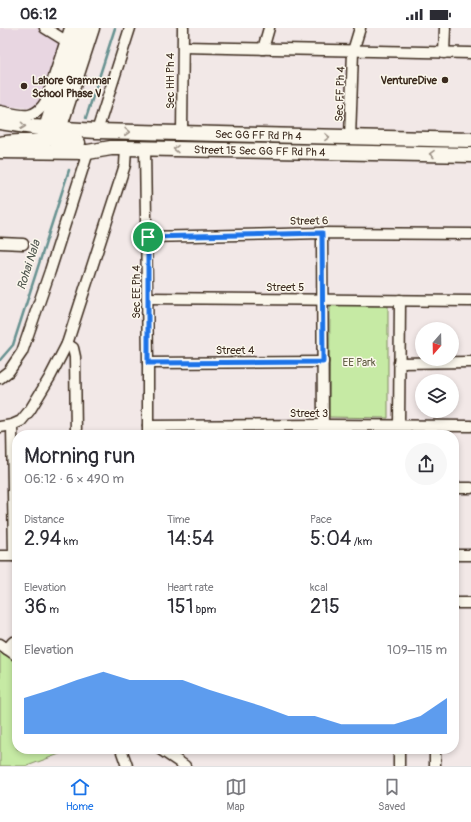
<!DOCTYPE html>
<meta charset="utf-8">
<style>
:root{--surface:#fff;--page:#f7f7f7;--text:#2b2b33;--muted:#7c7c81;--line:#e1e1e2;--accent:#1a73e8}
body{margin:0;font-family:Pangolin,sans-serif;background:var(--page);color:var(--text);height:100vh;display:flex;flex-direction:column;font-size:15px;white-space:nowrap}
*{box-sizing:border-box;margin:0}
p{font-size:13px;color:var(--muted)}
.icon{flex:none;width:22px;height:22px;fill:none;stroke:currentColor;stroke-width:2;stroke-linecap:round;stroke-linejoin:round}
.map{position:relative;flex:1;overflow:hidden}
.panel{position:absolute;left:12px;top:402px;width:447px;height:324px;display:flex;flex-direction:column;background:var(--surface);border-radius:16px;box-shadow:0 2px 6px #0003}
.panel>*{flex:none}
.needle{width:26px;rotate:200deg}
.tools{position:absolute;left:415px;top:294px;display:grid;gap:8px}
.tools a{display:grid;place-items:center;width:44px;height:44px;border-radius:50%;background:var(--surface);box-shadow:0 2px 6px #0003;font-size:20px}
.pin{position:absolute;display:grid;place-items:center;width:34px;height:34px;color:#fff;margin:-17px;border:2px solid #fff;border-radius:50%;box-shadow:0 1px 4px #0007}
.round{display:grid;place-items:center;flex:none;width:42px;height:42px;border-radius:21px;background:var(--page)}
.overview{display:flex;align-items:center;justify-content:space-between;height:68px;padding:0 12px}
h1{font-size:22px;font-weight:600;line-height:30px}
.figures{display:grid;grid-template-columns:repeat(3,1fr);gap:6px;height:68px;padding:4px 12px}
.figures div{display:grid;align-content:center}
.figures b{font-size:20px;font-weight:600}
.figures small{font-size:11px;font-weight:400}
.figures p{font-size:11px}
.chart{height:112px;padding:8px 12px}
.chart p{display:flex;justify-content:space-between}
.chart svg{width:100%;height:72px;margin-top:4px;fill:var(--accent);opacity:.7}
.status{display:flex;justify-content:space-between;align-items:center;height:28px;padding:0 20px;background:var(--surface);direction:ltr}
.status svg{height:11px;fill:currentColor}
.tabs{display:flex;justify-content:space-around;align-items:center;height:56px;border-top:1px solid var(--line);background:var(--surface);font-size:11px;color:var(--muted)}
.tabs a{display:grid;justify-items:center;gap:2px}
.tabs .current{color:var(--accent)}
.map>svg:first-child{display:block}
.built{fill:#e8d6e1}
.green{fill:#c6eaa4;stroke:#808a61}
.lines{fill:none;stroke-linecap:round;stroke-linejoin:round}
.stream{stroke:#679291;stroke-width:2.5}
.minor-casing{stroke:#3b2a1e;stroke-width:13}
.secondary-casing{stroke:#3b2a1e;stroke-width:17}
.minor{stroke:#fbf7ec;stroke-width:10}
.secondary{stroke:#fbf7ec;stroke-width:14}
.oneway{stroke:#9b9085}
.route-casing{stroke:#fff;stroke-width:8}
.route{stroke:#1a73e8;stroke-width:5}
.poi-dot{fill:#3b2a1e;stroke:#fbf7ec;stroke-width:1.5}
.labels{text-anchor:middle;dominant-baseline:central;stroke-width:3;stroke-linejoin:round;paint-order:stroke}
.poi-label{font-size:11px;font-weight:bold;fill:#3b2a1e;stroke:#fbf7ec;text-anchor:start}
.street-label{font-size:11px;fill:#3b2a1e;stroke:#fbf7ec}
.park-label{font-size:11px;fill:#5e5a40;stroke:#fbf7ec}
.water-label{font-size:12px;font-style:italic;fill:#4e554e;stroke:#fbf7ec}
</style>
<div class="status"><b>06:12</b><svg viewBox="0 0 49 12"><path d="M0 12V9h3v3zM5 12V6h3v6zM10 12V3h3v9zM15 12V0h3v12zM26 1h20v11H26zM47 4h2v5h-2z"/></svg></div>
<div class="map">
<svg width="471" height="738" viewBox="0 0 471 738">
<rect width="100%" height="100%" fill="#f2e8e7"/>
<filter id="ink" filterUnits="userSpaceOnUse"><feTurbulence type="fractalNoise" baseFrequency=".025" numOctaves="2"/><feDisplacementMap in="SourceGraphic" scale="8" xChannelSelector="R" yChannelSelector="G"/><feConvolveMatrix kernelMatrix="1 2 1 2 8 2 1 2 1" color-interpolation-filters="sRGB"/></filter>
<g filter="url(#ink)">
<polygon class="built" points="0,0 40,0 64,14 39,80 0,78"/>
<g class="green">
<polygon points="330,277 388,278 388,390 329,389"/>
<polygon points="0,623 17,634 17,721 73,721 27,738 0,738"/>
</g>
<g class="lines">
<g class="stream">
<polyline points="86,90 115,0"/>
<polyline points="0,332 13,317 69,142"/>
</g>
<g class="minor-casing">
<g id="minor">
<polyline points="45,0 66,13"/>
<polyline points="183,19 471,25"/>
<polyline points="263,21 269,0"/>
<polyline points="444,25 445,0"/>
<path d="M0,83C20,87 34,94 46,73L70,0"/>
<polyline points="97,103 130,0"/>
<polyline points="182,106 183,0"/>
<polyline points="350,110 353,23 360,0"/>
<polyline points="145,120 148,335 148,407"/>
<polyline points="322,205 323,407"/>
<polyline points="147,209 322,205 471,206"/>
<polyline points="0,215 23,216"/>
<polyline points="147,270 471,273"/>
<polyline points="67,316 73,320 75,329 76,407"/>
<polyline points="148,335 323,334"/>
<polyline points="399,335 471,334"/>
<polyline points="0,350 9,343 22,324 50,243 88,124"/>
<polyline points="12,397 14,528"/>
<polyline points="399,397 400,272"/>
<polyline points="148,398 323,397 471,398"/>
<polyline points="0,399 12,397 21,393 30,382 50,349 67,316 125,137 126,120"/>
<polyline points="454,460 471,460"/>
<polyline points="454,527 471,527"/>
<polyline points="0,528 17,528"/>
<polyline points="454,575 471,575"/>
<polyline points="0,616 17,628"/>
<polyline points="7,621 13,614 17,614"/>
<polyline points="121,721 127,738"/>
<polyline points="160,721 185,738"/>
<polyline points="435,721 435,738"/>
<polyline points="399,738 399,721"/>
</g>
</g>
<g class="secondary-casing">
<g id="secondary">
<path id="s1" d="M0,94L33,99L97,103L471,112"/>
<path d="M78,115C65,114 50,115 46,100L79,0"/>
<path d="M0,116C19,111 42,119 58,104L92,0"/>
<path id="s2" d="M0,123L88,124L111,120H126L471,127"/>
</g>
</g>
<use href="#minor" class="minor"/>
<use href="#secondary" class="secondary"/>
</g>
<defs><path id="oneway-chevron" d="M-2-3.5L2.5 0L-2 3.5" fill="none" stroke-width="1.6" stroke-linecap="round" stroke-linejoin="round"/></defs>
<g class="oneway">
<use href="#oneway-chevron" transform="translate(23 98) rotate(7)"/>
<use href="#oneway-chevron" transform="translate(127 104) rotate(2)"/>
<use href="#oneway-chevron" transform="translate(327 109) rotate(1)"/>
<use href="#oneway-chevron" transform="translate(176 121) rotate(-179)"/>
<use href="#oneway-chevron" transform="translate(432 126) rotate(-179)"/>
</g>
</g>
<g class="lines" filter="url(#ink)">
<g class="route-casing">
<polygon id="route" points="322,205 323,334 148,335 148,209"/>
</g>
<use href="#route" class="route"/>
</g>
<g class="poi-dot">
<circle cx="445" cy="52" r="4"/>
<circle cx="24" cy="58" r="4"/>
</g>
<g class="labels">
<g class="poi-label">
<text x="32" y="52">Lahore Grammar<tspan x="32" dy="13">School Phase V</tspan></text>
<text x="437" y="52" text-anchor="end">VentureDive</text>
</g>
<g class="street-label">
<text transform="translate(170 53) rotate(-90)">Sec HH Ph 4</text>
<text transform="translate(340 66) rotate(-88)">Sec FF Ph 4</text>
<text stroke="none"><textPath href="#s1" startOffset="259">Sec GG FF Rd Ph 4</textPath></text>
<text stroke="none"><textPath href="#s2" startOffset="260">Street 15 Sec GG FF Rd Ph 4</textPath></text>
<text transform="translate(309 193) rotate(-1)">Street 6</text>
<text x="285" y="259">Street 5</text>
<text transform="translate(136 264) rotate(-90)">Sec EE Ph 4</text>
<text x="235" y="322">Street 4</text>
<text x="309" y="385">Street 3</text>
</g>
<g class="park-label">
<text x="359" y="334">EE Park</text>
</g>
<g class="water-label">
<text transform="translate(29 237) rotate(-72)">Rohai Nala</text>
</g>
</g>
</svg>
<div class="tools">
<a><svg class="needle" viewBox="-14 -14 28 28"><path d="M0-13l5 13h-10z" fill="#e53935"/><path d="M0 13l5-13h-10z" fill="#7c7c81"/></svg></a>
<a><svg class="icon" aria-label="layers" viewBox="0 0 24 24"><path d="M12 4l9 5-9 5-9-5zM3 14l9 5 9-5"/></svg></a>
</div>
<div class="pin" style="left:148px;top:209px;background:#1e9e55"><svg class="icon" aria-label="arrive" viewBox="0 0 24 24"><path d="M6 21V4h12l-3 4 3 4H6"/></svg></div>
<section class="panel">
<div class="overview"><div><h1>Morning run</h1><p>06:12 · 6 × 490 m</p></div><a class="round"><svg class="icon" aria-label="share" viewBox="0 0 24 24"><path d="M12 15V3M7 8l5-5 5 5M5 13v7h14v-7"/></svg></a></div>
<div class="figures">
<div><p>Distance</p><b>2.94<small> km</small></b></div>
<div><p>Time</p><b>14:54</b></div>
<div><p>Pace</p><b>5:04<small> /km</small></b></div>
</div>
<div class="figures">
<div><p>Elevation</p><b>36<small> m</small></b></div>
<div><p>Heart rate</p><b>151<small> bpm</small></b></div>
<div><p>kcal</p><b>215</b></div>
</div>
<div class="chart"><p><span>Elevation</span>109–115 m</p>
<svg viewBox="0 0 160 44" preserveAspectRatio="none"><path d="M0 44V22L10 17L20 11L30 6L40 11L50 11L60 11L70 17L80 22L90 27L100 33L110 33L120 38L130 38L140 38L150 33L160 22V44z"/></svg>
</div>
</section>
</div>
<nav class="tabs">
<a class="current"><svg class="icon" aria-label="home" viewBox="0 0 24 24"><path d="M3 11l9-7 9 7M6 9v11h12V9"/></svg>Home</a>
<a><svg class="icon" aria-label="map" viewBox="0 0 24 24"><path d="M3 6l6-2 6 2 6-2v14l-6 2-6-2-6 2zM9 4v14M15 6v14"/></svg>Map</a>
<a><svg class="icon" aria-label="saved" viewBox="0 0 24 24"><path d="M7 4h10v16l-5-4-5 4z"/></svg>Saved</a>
</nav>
